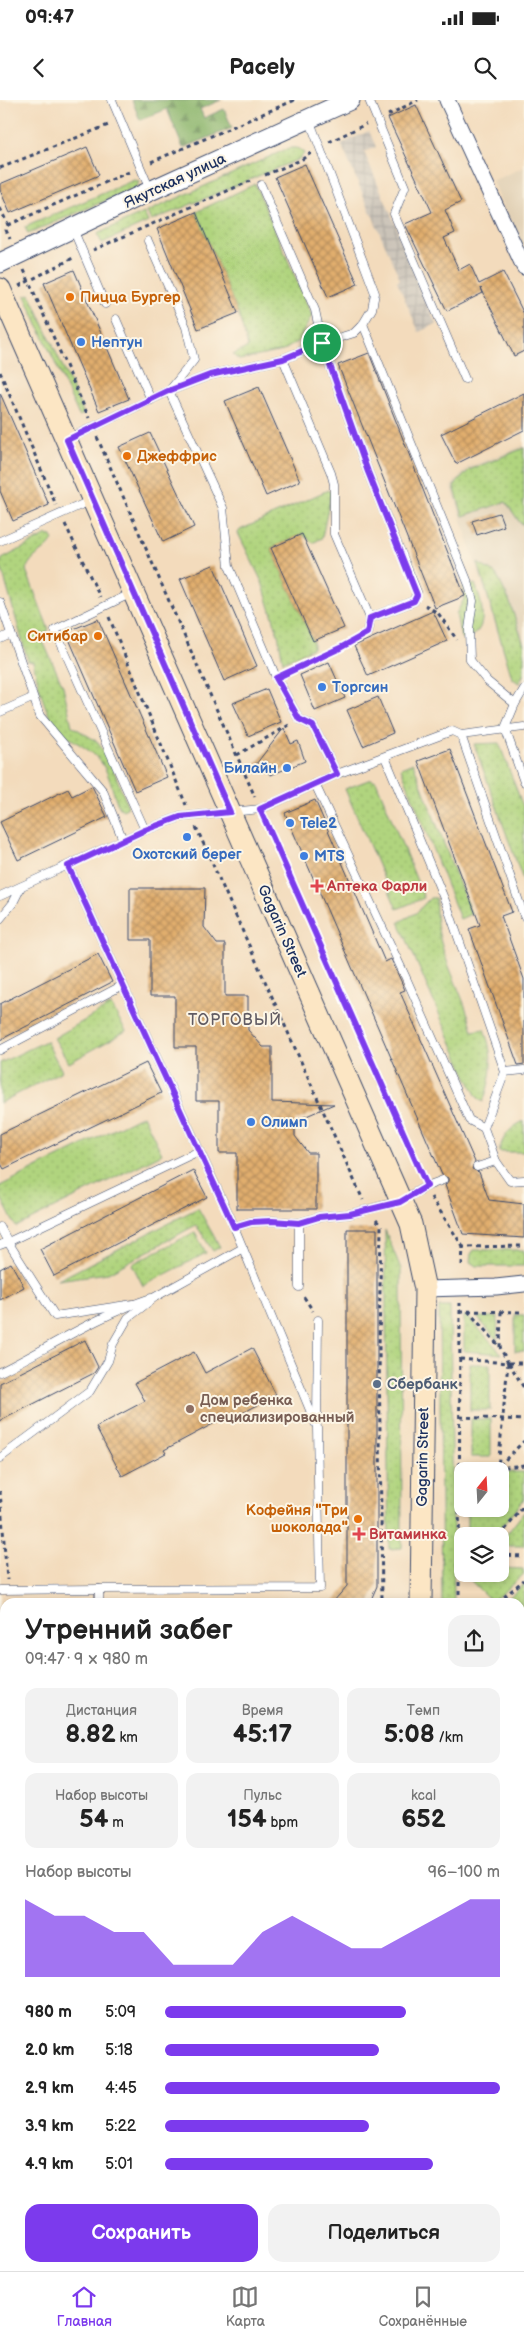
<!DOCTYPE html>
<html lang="ru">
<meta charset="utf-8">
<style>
:root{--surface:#fff;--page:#f2f2f2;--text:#222;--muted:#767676;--line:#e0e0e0;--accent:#7c3aed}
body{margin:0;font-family:"Balsamiq Sans",sans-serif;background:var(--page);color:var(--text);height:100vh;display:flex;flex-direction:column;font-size:19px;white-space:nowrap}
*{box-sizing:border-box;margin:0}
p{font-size:16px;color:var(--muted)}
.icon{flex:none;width:28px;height:28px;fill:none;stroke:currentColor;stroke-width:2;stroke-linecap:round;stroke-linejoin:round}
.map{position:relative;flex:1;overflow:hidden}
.panel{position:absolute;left:0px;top:1498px;width:525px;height:674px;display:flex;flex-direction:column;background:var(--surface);border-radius:15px 15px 0 0;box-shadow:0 2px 8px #0003}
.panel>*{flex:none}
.needle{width:32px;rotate:18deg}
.fabs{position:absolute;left:454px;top:1362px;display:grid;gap:10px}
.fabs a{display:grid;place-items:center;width:55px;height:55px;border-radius:10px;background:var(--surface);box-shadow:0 2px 8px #0003;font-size:25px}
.pin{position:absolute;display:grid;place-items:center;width:42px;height:42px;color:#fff;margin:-21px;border:2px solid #fff;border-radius:50%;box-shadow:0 1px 5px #0007}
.round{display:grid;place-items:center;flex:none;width:52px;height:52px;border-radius:15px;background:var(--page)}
.headline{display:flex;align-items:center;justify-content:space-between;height:85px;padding:0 25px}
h1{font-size:28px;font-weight:800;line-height:38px}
.metrics{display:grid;grid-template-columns:repeat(3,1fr);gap:8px;height:85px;padding:5px 25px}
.metrics div{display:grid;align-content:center;border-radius:12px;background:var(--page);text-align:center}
.metrics b{font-size:25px;font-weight:800}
.metrics small{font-size:14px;font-weight:400}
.metrics p{font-size:14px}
.chart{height:140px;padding:10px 25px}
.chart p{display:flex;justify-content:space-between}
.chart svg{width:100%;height:90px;margin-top:5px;fill:var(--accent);opacity:.7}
.cta{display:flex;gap:10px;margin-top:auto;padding:10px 25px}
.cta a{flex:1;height:58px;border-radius:15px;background:var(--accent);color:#fff;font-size:20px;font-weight:800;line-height:58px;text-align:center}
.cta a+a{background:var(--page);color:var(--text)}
ul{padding:0 25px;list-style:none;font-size:16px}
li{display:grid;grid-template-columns:80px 60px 1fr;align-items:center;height:38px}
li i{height:12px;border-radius:6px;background:var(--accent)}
.status{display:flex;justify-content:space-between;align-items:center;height:35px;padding:0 25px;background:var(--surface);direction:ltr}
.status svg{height:14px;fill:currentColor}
header{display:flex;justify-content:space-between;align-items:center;height:65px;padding:0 25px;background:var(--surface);font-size:22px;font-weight:800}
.tab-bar{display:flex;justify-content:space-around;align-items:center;height:70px;border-top:1px solid var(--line);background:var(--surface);font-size:14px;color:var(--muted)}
.tab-bar a{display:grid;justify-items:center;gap:2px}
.tab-bar .selected{color:var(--accent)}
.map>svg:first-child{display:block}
.built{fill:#e2d1b6}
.industrial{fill:url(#industrial-grid)}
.grass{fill:url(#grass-dots);stroke:#66826e}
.forest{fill:url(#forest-firs);stroke:#547266}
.wetland{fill:url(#wetland-marsh);stroke:#66826e}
.building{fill:url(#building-cross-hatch)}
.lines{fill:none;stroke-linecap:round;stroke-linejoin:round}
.service-casing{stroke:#3b496c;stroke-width:9}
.minor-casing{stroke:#3b496c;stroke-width:17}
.tertiary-casing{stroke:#3b496c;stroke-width:21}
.secondary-casing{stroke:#3b496c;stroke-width:23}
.path{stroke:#3b496c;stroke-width:3;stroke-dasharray:4 4;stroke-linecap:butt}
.service{stroke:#fff;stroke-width:8}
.minor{stroke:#fff;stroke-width:15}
.tertiary{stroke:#fff;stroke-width:19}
.secondary{stroke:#fce6c4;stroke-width:21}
.route-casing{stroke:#fff;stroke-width:10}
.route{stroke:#7c3aed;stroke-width:6}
.food-dot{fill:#e8710a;stroke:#fcf5e5;stroke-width:2}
.shop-dot{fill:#3f7fe0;stroke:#fcf5e5;stroke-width:2}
.health-dot{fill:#e0444e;stroke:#fcf5e5;stroke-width:2}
.service-dot{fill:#5c6f8a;stroke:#fcf5e5;stroke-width:2}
.education-dot{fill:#8d6e63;stroke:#fcf5e5;stroke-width:2}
.labels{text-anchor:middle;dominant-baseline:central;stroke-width:4;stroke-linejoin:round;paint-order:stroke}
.street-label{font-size:15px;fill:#1b2f5e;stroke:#fcf5e5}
.food-label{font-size:15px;font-weight:bold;fill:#c56008;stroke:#fcf5e5;text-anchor:start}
.shop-label{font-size:15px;font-weight:bold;fill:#366cbe;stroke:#fcf5e5;text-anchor:start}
.health-label{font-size:15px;font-weight:bold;fill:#be3a42;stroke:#fcf5e5;text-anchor:start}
.service-label{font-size:15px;font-weight:bold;fill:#4e5e75;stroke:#fcf5e5;text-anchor:start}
.education-label{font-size:15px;font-weight:bold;fill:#785e54;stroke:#fcf5e5;text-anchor:start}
.neighbourhood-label{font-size:16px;letter-spacing:1px;fill:#605b63;stroke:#fcf5e5}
</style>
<div class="status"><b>09:47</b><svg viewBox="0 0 49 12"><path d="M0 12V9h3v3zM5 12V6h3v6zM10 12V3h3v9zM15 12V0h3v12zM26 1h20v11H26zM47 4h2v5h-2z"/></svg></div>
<header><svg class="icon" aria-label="back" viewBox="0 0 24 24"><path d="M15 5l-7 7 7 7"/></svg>Pacely<svg class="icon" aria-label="search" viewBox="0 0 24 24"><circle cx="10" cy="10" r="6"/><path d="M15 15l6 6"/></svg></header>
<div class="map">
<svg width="524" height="2171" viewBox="0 0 524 2171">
<defs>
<pattern id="industrial-grid" width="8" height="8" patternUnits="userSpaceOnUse" patternTransform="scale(1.25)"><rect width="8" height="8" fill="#cac3b8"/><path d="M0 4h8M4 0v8" fill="none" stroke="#ada8a1"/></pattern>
<pattern id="grass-dots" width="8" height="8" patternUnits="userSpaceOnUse" patternTransform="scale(1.25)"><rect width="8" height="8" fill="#b0d47e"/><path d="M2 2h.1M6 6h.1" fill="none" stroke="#97b66f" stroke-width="1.8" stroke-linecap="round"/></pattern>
<pattern id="forest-firs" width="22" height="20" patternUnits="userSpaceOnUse" patternTransform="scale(1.25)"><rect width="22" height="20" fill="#8cb66d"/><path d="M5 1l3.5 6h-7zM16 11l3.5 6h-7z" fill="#72945d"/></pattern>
<pattern id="wetland-marsh" width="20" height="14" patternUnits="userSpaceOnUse" patternTransform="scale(1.25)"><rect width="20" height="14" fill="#b0d47e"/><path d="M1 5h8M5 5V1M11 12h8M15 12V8" fill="none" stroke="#97b66f"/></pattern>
<pattern id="building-cross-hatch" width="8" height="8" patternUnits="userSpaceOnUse" patternTransform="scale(1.25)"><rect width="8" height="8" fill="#e1ae6d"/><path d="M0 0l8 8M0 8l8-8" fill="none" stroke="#b68e5d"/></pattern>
</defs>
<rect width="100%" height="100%" fill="#fcf5e5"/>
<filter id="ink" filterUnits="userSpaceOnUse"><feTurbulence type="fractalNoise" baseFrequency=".02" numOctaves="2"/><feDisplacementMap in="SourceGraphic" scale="10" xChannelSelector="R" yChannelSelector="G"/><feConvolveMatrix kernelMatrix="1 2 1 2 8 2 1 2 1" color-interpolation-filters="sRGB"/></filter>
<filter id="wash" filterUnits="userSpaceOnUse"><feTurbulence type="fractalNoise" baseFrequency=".0096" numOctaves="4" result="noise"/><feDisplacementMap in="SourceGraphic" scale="20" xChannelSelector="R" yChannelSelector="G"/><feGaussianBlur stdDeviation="1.12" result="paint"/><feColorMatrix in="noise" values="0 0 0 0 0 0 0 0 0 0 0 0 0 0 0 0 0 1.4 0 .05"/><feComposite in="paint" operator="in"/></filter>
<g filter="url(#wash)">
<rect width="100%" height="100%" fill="#f3dbbc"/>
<g class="built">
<polygon points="524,67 524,148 521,150 492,81"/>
<polygon points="524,345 524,588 512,579 451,386 468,367"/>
</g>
<polygon class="industrial" points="369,31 376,47 364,52 416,172 414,174 436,224 419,232 397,181 400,179 341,44"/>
<g class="grass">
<polygon points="289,48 297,48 303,51 304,54 299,59 151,121 147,112"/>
<polygon points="134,80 139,81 137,87 28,134 25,127"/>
<polygon points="255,84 312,216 298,241 283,251 239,260 233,255 248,247 238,213 196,112"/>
<polygon points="144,113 148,122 102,143 97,134"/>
<polygon points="30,194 84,314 79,316 25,196"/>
<polygon points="524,348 524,425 520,423 506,402 463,416 454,386 469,370"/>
<polygon points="328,390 331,393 322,438 313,443 302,434 271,448 313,541 313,548 283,562 278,534 262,482 238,433 240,430"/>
<path d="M47,435L52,436L53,440C45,454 32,453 26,470L49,530L41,537L63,586L72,626L98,642L114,671L128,707L123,710L119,707C113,695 111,679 104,667C97,652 75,643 63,633C44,618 39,584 33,562L28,561L0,463L2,459Z"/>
<polygon points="478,463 496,474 509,500 524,545 524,573 519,583 512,578"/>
<polygon points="499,643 524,709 524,783 474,644"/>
<polygon points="413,663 471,814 460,819 401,668"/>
<polygon points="371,679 376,681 424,798 397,809 345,689"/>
<path d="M430,798H436C433,849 461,884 473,931L484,929C494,955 493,976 483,1002L477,997L465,973L399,822L416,813Z"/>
<polygon points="111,905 126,931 69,963 54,938"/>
<polygon points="46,941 62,971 0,1003 0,963"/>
<polygon points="143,1015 162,1054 16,1127 0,1096 0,1086"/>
<path d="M524,1021V1052H499C502,1037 510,1027 524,1021Z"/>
<polygon points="198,1108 220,1147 213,1151 196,1125 108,1173 58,1180"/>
<polygon points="385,1130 401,1169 402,1448 389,1449"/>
<polygon points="195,1132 206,1153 143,1186 132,1164"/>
<polygon points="474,1150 524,1150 524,1166 476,1166 470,1162 471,1154"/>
<polygon points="439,1207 450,1207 454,1502 442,1502"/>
<rect x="515" y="1215" width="9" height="36"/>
<polygon points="464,1216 467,1216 502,1254 464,1251"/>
<polygon points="477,1217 498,1217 497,1240"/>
<rect x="470" y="1264" width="20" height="46"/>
<rect x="471" y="1319" width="20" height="38"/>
<polygon points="502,1372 524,1372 524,1399 494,1436 467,1436 467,1409 500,1409 500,1374"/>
<polygon points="524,1412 524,1446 500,1446 500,1443"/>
<polygon points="500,1468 523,1469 524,1474 492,1502 468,1478 468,1474 500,1474"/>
<polygon points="524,1484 523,1524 520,1524 520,1502 504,1502"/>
<rect x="0" y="1588" width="5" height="36"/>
<rect x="0" y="1896" width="5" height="103"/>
<rect x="0" y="2006" width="5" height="70"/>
</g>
<g class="forest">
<polygon points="132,0 221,0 200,9 204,18 224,9 232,28 183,48 167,9 140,20"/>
<polygon points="520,1824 524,1825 524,1873 520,1872"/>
<polygon points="520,1881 524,1881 523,2039 520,2039"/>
</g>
<path class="wetland" d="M475,484C483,503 491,537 461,538L456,514L465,497L463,486Z"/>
<g id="blocks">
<g class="building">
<polygon points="416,5 461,102 445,110 455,133 444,138 459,170 470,164 479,184 503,172 524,214 524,251 514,256 481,188 483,193 447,211 405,124 432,112 388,18"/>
<polygon points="87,47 99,75 10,113 0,90 0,84"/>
<polygon points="305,64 358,184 328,197 275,77"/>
<polygon points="196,112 238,213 198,229 157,129"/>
<polygon points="74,170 129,299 99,311 44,183"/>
<polygon points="369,253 465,496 435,508 338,265"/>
<polygon points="259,287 300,381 266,396 225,301"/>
<polygon points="0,293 49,405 13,421 0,391"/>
<polygon points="524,293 524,330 456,364 441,334"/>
<polygon points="150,333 194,427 163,442 119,347"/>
<polygon points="499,413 504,426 477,435 472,421"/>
<polygon points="302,434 344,528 313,541 271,448"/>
<polygon points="213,465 257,566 224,581 180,479"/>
<polygon points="433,511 447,541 368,576 354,546"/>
<polygon points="98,519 167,677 135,691 66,532"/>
<polygon points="329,562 345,598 315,611 300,575"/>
<polygon points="267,589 281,622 248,636 233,603"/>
<polygon points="378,597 393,633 363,646 347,610"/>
<polygon points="284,628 291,644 298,641 305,661 271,675 256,664"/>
<polygon points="450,649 512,812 501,816 524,879 524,964 518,965 469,829 480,825 418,661"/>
<polygon points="92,686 107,717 18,760 0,722 68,689 72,696"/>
<polygon points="315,700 385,862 391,859 405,890 400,892 475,1062 472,1069 479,1072 489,1100 524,1104 524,1138 463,1134 445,1085 448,1081 448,1078 442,1075 285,713"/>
<polygon points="130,788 205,788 204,827 217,844 225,844 225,896 248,896 248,930 263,947 272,947 272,1002 334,1004 295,1021 295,1036 308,1053 316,1053 316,1109 237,1109 237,1053 219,1053 219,1001 196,1001 196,947 175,947 175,896 150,896 150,840 130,840"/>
<polygon points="98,854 112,882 0,940 0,904"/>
<polygon points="146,963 161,993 4,1069 0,1062 0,1034"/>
<polygon points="193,1070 207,1097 54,1176 40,1149"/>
<polygon points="347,1129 377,1129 377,1486 370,1502 333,1502 347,1486"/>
<polygon points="11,1163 24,1187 0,1200 0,1169"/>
<polygon points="85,1240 98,1267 94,1273 0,1321 0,1283"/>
<polygon points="252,1248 276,1295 228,1321 226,1317 164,1350 166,1353 122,1376 96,1327 145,1301 135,1283 194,1252 205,1273"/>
</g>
</g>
</g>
<g filter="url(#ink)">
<use href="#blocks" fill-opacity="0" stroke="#3b496c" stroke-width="1"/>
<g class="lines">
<g class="service-casing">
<g id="service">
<polyline points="112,0 150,90"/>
<polyline points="369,0 405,87 394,114 465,279"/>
<polyline points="261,85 315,210 322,243 368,372 417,492 414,501 370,518 367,533"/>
<polyline points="73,129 105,204"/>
<polyline points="148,141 186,227 194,260 169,291 223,408 229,466 276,577 299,619 313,626 337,674"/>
<polyline points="116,219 151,300"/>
<polyline points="363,224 469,485 473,501 469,529 470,560 487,581 515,604"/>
<polyline points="283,259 331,373 334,384 334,434 370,518"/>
<polyline points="68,339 169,291 210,275 283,259 322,243 354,233 363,224 372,209 375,193 309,19"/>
<polyline points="0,441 92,400"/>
<polyline points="132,493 55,530 145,730"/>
<polyline points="0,502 40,616 103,691 123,740"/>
<polyline points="0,539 11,534"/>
<polyline points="524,589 515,604 505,628 524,682"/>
<polyline points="0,612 32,598"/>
<polyline points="461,635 524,816"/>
<polyline points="385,657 448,808 505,972 484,1028"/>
<polyline points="315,684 406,878 469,1020 484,1028 496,1061 510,1081 524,1080"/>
<polyline points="68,766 230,1117 317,1327 320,1488 99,1489 99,1502"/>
<polyline points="0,796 145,730 180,717 261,709 337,674 452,631 461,635 524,627"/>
<polyline points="0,819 13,803 21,787"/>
<polyline points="0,950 123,885"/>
<polyline points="505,972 524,970"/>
<polyline points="477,1067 496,1061"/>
<polyline points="0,1127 8,1142 199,1051"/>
<polyline points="234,1127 251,1122 273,1121 299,1123 319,1117 350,1114 400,1101 427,1086 443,1080"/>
<polyline points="0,1145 8,1142 55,1216 133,1204"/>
<polyline points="299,1187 299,1123"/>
<path d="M0,1272C50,1247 97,1216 151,1198"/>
<polyline points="317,1323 318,1220"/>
<polyline points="0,1358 90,1291 108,1261 113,1244 128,1218 155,1197 243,1148"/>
<polyline points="0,1490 99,1489"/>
<polyline points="520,1621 524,1621"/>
<polyline points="0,1677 5,1677"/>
<polyline points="520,1746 524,1746"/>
<polyline points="0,1886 5,1886"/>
<polyline points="0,2090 5,2090"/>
<polyline points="115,2171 124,2166"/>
<polyline points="283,2171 283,2166"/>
</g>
</g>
<g class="minor-casing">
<g id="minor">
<polyline points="447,0 524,167"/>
<polyline points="425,1189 496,1187 524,1184"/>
<polyline points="520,1563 524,1563"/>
<polyline points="0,1583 5,1583"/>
</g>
</g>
<g class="tertiary-casing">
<polyline id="tertiary" points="0,163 150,91 350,0"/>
</g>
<g class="secondary-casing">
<g id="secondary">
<polyline points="0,189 411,1124 425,1189 421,1502"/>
<polyline points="420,2166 420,2171"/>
</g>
</g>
<g class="path">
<polyline points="388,15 418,0"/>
<polyline points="329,42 366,24"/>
<polyline points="151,62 295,0"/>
<polyline points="0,68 111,24"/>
<polyline points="265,75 301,60 311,53"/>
<polyline points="0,108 8,125 6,130 10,139"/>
<polyline points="8,125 129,72"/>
<polyline points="93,150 250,81"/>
<polyline points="24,170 89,318"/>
<polyline points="19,186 73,158"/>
<polyline points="0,272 56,405"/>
<polyline points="97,337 255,697"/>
<polyline points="65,424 100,497"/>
<polyline points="425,505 438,513 457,540"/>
<polyline points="109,517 186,705"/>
<polyline points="286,573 358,537"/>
<polyline points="237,655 291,624"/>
<polyline points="265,719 422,1077"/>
<polyline points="196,727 363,1100"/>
<polyline points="431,1097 463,1147"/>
<polyline points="376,1120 381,1126 379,1249 382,1502"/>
<polyline points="462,1165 463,1147 524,1146"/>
<polyline points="304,1197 313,1211"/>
<polyline points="460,1211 524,1212"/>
<polyline points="468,1211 500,1247 501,1212"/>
<polyline points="460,1259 508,1263 500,1247"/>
<polyline points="508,1263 498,1368 524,1365"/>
<polyline points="509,1263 524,1288"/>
<polyline points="509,1263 524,1263"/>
<polyline points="460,1317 524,1320"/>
<polyline points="494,1371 524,1341"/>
<polyline points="0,1391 7,1480"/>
<polyline points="500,1436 524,1406"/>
<polyline points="500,1455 524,1456"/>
<polyline points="459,1502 460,1203"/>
<polyline points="498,1502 524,1480"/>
<polyline points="520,1531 524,1531"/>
<polyline points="0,1549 5,1549"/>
<polyline points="520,1587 524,1587"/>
<polyline points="520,1818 524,1820"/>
<polyline points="520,2079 524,2076"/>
<polyline points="381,2171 381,2166"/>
<polyline points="458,2171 458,2166"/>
</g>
<use href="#service" class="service"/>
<use href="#minor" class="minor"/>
<use href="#tertiary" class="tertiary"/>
<use href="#secondary" class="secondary"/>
</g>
</g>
<g class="lines" filter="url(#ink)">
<g class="route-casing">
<polygon id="route" points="322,243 368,372 417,495 414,501 370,518 367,533 340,548 276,578 299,619 313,626 337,674 260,709 427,1086 400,1102 350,1114 319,1117 299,1123 272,1121 251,1122 234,1127 68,766 145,730 180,717 230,712 67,340 168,291 210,275 283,259"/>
</g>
<use href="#route" class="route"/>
</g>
<g class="food-dot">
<circle cx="70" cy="197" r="5"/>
<circle cx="127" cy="356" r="5"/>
<circle cx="98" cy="536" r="5"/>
<circle cx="358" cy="1419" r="5"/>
</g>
<g class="shop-dot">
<circle cx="81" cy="242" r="5"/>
<circle cx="322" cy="587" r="5"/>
<circle cx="287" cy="668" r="5"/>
<circle cx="290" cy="723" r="5"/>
<circle cx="187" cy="737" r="5"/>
<circle cx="304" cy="756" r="5"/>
<circle cx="251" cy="1022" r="5"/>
</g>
<g class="health-dot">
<path d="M314.5 778.5h5v5h5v5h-5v5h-5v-5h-5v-5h5z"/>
<path d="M356.5 1426.5h5v5h5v5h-5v5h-5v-5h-5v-5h5z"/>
</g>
<circle class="service-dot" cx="377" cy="1284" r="5"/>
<circle class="education-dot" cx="190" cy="1309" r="5"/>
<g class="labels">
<g class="street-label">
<text transform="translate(175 81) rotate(-25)">Якутская улица</text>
<text transform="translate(282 831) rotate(66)">Gagarin Street</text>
<text transform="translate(423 1357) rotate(-89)">Gagarin Street</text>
</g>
<g class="food-label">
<text x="80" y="197">Пицца Бургер</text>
<text x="137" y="356">Джеффрис</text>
<text x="88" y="536" text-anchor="end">Ситибар</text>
<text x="348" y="1410" text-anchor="end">Кофейня "Три<tspan x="348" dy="17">шоколада"</tspan></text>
</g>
<g class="shop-label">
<text x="91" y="242">Нептун</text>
<text x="332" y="587">Торгсин</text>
<text x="277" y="668" text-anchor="end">Билайн</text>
<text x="300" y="723">Tele2</text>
<text x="187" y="754" text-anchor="middle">Охотский берег</text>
<text x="314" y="756">MTS</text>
<text x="261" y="1022">Олимп</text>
</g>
<g class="health-label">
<text x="327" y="786">Аптека Фарли</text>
<text x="369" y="1434">Витаминка</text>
</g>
<g class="service-label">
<text x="387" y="1284">Сбербанк</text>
</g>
<g class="education-label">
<text x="200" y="1300">Дом ребенка<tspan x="200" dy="17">специализированный</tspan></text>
</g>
<g class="neighbourhood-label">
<text x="235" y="920">ТОРГОВЫЙ</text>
</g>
</g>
</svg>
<div class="fabs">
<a><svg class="needle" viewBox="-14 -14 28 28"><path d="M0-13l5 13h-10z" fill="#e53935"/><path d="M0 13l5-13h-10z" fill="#767676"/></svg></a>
<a><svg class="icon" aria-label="layers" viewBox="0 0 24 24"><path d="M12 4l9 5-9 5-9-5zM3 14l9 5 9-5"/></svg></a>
</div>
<div class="pin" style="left:322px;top:243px;background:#1e9e55"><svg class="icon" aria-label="arrive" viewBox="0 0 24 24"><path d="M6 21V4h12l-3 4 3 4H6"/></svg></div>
<section class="panel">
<div class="headline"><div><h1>Утренний забег</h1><p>09:47 · 9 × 980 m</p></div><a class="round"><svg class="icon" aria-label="share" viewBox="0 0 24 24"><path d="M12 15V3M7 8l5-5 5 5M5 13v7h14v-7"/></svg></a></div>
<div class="metrics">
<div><p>Дистанция</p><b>8.82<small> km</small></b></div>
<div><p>Время</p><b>45:17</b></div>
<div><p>Темп</p><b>5:08<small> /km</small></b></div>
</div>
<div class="metrics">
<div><p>Набор высоты</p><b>54<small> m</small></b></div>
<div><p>Пульс</p><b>154<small> bpm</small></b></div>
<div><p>kcal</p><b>652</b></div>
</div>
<div class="chart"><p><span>Набор высоты</span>96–100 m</p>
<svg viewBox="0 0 160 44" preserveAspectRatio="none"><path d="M0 44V6L10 14L20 14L30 22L40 22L50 38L60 38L70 38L80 22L90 14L100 22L110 30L120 30L130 22L140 14L150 6L160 6V44z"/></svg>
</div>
<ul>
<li><b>980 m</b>5:09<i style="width:72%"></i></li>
<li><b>2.0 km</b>5:18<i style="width:64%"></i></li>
<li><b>2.9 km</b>4:45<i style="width:100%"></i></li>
<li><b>3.9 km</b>5:22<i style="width:61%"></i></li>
<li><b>4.9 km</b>5:01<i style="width:80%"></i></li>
</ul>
<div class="cta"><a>Сохранить</a><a>Поделиться</a></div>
</section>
</div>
<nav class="tab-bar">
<a class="selected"><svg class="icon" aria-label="home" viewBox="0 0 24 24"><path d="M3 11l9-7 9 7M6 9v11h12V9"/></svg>Главная</a>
<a><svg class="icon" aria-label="map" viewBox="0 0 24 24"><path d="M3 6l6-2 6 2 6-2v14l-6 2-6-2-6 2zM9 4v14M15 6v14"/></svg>Карта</a>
<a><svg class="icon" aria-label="saved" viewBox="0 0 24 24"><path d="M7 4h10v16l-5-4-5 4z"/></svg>Сохранённые</a>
</nav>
